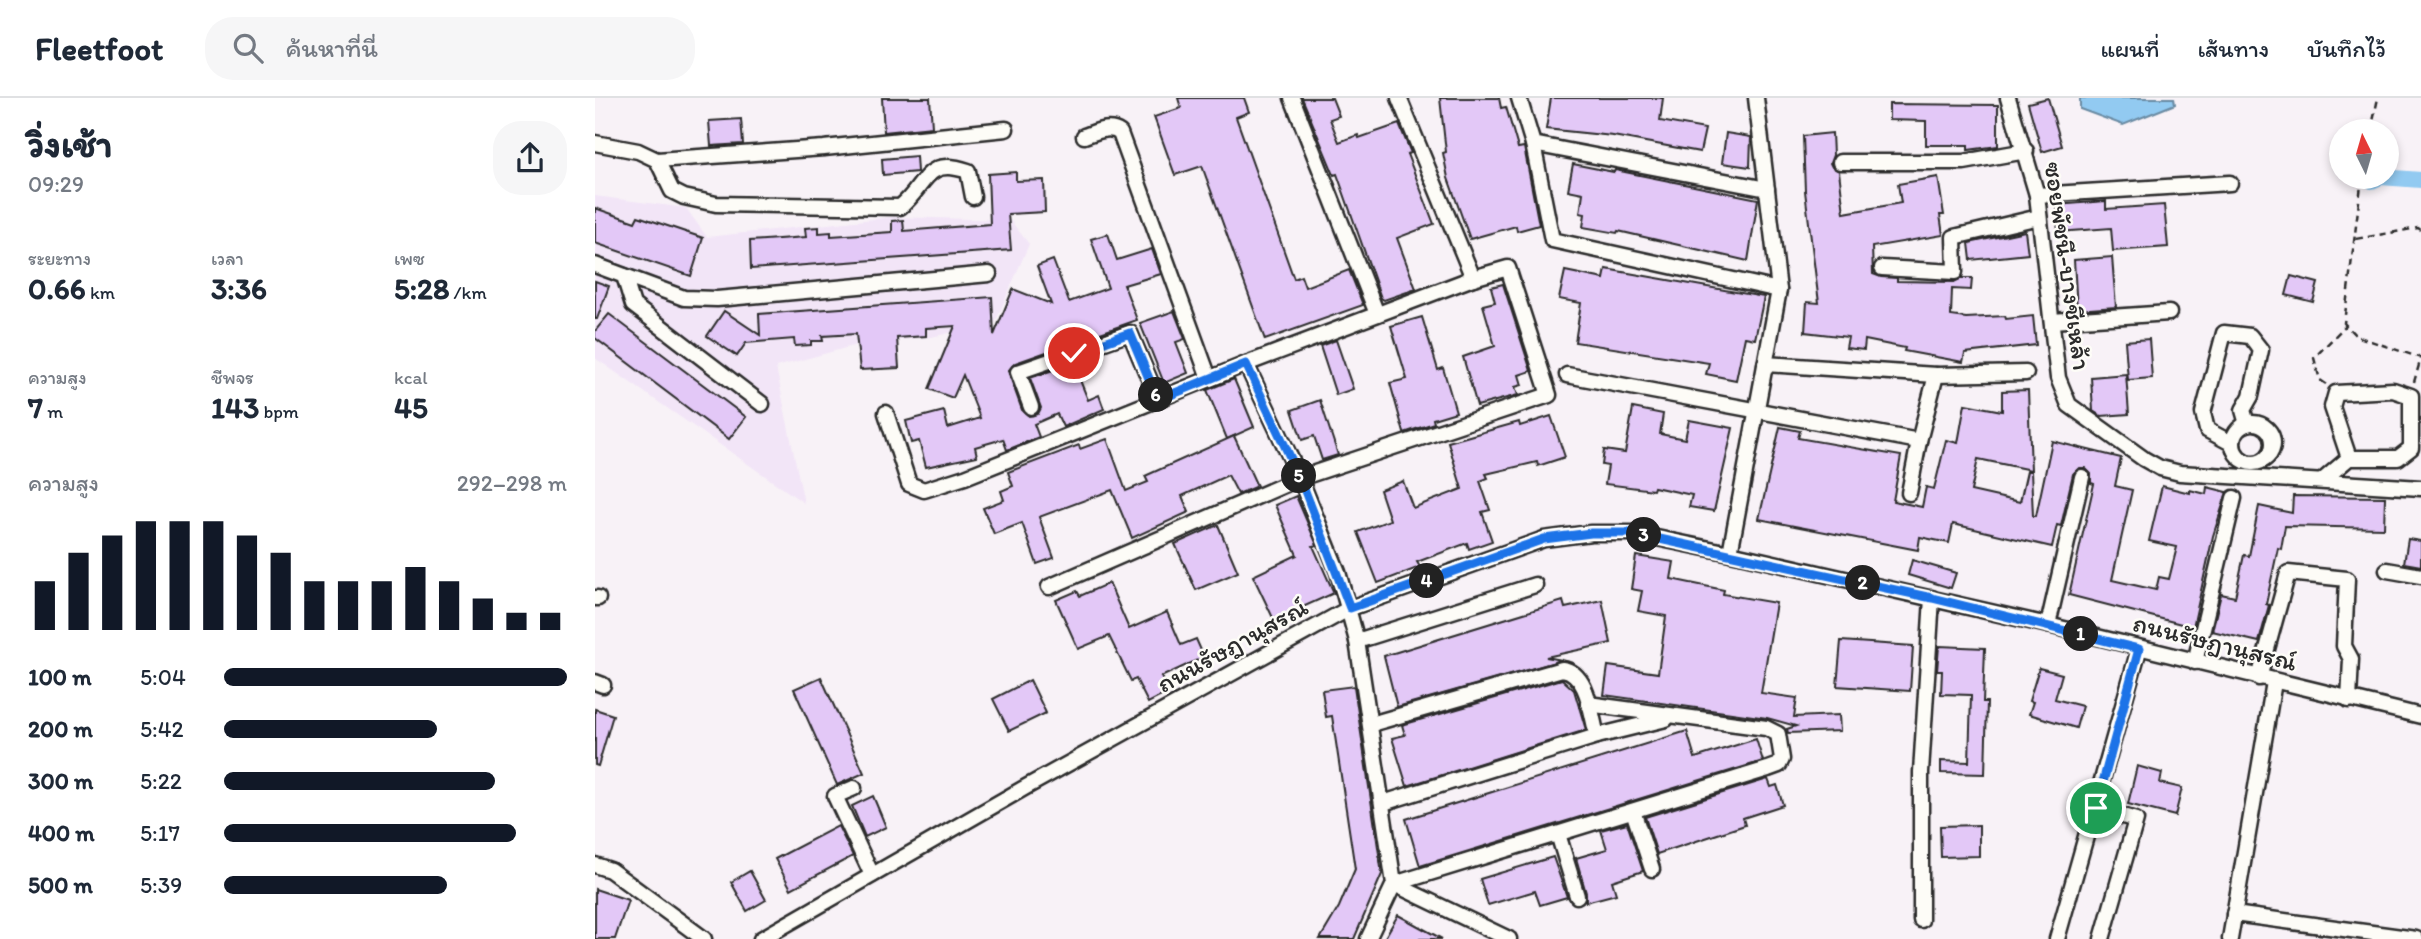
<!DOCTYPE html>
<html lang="th">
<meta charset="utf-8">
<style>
:root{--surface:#fff;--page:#f6f6f7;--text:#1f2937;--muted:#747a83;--line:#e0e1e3;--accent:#111827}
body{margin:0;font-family:Itim,"Playpen Sans Thai",sans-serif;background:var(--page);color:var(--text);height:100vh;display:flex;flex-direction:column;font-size:26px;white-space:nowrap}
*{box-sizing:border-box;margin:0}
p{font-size:23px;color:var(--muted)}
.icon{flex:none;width:38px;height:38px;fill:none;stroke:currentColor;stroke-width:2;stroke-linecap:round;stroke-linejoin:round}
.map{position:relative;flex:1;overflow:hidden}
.side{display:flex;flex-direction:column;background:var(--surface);width:595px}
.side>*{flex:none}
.needle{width:46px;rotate:355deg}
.fabs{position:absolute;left:1734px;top:21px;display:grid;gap:14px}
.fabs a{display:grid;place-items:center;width:70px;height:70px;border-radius:50%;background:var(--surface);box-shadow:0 4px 10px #0003;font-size:35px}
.pin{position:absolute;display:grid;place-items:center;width:60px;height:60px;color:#fff;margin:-30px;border:4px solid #fff;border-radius:50%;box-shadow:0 2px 7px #0007}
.km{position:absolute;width:35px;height:35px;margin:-18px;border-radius:50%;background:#222;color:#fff;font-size:19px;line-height:35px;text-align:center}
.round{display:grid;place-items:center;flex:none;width:74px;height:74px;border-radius:28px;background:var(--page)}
.summary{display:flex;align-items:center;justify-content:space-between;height:119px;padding:0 28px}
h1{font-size:38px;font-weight:800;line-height:52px}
.stats{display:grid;grid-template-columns:repeat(3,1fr);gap:10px;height:119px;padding:7px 28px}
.stats div{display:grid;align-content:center}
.stats b{font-size:30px;font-weight:800}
.stats small{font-size:19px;font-weight:400}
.stats p{font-size:19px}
.chart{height:196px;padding:14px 28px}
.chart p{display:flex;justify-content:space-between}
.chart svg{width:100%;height:126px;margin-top:7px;stroke:var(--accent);stroke-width:6}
ul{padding:0 28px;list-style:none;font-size:23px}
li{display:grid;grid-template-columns:112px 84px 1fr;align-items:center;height:52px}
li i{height:18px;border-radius:9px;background:var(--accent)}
header{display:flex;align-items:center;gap:42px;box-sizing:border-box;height:98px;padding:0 35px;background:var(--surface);border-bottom:2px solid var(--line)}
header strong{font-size:33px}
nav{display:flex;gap:38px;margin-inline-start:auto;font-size:24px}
.search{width:490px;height:63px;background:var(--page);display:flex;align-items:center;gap:18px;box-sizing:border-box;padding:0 24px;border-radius:28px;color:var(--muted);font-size:26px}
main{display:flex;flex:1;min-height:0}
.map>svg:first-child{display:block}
.built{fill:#f2e5f7}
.water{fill:#92caf1;stroke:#698aa2;stroke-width:2}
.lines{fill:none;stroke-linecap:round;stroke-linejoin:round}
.canal{stroke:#92caf1;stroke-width:16}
.building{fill:#e3c8f7;stroke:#2b2b2b;stroke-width:2}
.minor-casing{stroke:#2b2b2b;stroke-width:19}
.path{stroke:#2b2b2b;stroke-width:2.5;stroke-dasharray:7 5;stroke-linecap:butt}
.minor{stroke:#fdfcf7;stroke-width:14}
.route-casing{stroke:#fff;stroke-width:14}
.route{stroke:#1a73e8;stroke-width:9}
.labels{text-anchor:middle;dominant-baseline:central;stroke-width:5;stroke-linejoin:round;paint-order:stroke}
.street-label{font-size:26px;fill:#2b2b2b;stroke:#fdfcf7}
</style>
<header>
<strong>Fleetfoot</strong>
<div class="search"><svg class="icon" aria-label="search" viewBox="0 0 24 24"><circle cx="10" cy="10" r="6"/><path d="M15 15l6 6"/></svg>ค้นหาที่นี่</div>
<nav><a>แผนที่</a><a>เส้นทาง</a><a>บันทึกไว้</a></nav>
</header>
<main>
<section class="side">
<div class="summary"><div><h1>วิ่งเช้า</h1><p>09:29</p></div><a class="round"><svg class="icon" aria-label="share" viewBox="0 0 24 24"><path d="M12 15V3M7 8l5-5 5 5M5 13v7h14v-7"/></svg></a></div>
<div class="stats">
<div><p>ระยะทาง</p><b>0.66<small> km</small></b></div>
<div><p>เวลา</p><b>3:36</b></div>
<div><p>เพซ</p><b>5:28<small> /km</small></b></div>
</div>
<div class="stats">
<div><p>ความสูง</p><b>7<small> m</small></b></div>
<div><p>ชีพจร</p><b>143<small> bpm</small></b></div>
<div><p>kcal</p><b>45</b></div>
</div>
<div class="chart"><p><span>ความสูง</span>292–298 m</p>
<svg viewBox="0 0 160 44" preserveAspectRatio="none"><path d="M5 44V27M15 44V17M25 44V11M35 44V6M45 44V6M55 44V6M65 44V11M75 44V17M85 44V27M95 44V27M105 44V27M115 44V22M125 44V27M135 44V33M145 44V38M155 44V38"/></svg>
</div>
<ul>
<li><b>100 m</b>5:04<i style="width:100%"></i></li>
<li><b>200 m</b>5:42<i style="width:62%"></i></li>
<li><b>300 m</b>5:22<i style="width:79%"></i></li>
<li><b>400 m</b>5:17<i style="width:85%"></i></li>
<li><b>500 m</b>5:39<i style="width:65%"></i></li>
</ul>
</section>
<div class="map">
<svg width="1826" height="841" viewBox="0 0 1826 841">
<rect width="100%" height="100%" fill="#f8f2f7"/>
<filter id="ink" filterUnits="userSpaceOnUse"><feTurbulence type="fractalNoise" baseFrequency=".0143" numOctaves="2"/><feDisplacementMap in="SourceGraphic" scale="14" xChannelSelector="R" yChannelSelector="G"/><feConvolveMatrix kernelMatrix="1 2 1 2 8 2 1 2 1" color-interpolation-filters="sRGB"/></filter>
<g filter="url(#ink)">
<polygon class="built" points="0,98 91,110 112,139 297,119 415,122 434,146 400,225 336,239 265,246 181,269 209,405 0,260"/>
<polygon class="water" points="1485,0 1579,0 1580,6 1528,27 1485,11"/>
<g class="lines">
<polyline class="canal" points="1777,83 1786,79 1826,82"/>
</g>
<g class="building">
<polygon points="287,0 335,0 337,29 289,34"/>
<polygon points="583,0 649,0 654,14 641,19 699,181 706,178 710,189 754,172 768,207 670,242 607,68 580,77 559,19 586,10"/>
<polygon points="707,0 737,0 744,18 735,21 744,44 763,37 764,40 804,26 816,55 812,56 839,126 802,140 821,191 789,202 786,200 742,76 739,77"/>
<polygon points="845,0 904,0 906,10 911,9 923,50 929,49 944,127 922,133 921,128 875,141 853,80 848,55 851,54"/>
<polygon points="956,0 1068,0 1065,23 1110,31 1105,54 1018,38 951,31"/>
<polygon points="1453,0 1467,48 1447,54 1433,5"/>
<polygon points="1294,6 1403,7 1403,48 1373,52 1373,47 1331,47 1331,23 1294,22"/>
<polygon points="146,21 148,46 116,48 114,23"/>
<polygon points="1131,35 1156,39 1155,69 1127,65"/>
<polygon points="1237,35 1238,57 1235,65 1237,69 1244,73 1249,115 1306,105 1303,86 1343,79 1349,117 1345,117 1348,137 1277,149 1278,176 1286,179 1302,180 1302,183 1359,184 1367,180 1377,180 1376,192 1357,191 1356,218 1371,220 1410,218 1411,221 1438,218 1441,247 1370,255 1368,264 1309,253 1310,250 1270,242 1269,252 1251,250 1253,239 1210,234 1212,204 1224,205 1210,93 1208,38"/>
<polygon points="321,58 322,74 288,77 287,61"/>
<polygon points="978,66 1019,74 1020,72 1163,101 1153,163 1023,133 1022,135 988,129 990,116 985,115 988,95 973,92"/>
<polygon points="421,74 421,83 449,82 450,114 413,116 416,152 156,171 155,143 211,139 210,130 224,129 224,135 236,134 236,138 297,134 297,123 308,122 309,133 395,126 393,76"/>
<polygon points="1511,103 1511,111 1569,107 1573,149 1518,153 1516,130 1463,134 1461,107"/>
<polygon points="0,110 40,124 43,118 108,140 96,178 0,145"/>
<polygon points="1430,133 1433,156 1376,162 1374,145"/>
<polygon points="513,136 522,162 557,151 566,176 529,187 542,222 420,265 413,273 427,312 434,318 443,316 446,310 435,280 478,265 493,302 504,297 509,311 468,329 462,316 439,326 444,339 412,352 408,341 380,349 382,358 331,369 324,343 316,345 311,323 349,313 353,330 385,320 368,277 358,300 334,291 360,228 331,230 331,238 302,240 304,270 265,272 261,236 227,238 228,243 216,243 216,247 200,248 199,241 151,245 142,258 112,238 129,213 165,237 164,216 397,199 399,237 418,191 456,206 442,168 458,162 474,204 513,190 496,141"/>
<polygon points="1517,159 1521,209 1482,212 1479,162"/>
<polygon points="1011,171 1169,199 1160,241 1150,239 1141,282 1111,276 1114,265 980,244 986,205 964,201 970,173 1009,181"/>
<polygon points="1696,178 1723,185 1718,204 1691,197"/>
<polygon points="0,183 14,188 2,221 0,221"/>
<polygon points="908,186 936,273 924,277 927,287 920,289 923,297 882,308 868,259 900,248 888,207 900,204 896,189"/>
<polygon points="579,213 590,241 581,244 593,275 569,285 545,225"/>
<polygon points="14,216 151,319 134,341 0,240 0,233"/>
<polygon points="827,219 843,272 848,270 861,314 838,321 839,325 809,335 795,285 812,281 796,228"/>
<polygon points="1554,241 1557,280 1533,282 1530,243"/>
<polygon points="741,242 758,291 741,297 725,248"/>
<polygon points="1531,276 1534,316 1506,318 1498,313 1496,279"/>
<polygon points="639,281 659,329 632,341 612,292"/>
<polygon points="1433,292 1436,372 1383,361 1376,393 1425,404 1432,373 1436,373 1438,418 1441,418 1457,343 1526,360 1520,388 1537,392 1517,482 1561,492 1564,479 1574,481 1582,449 1554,443 1567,388 1595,395 1595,392 1611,396 1612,389 1632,394 1618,438 1598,529 1474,497 1499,386 1496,385 1496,376 1490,370 1484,370 1478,376 1466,428 1462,427 1457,449 1358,426 1354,445 1325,439 1323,452 1164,421 1185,329 1205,333 1203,340 1306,358 1298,403 1327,409 1331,389 1339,391 1351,342 1363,345 1370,306 1407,313 1407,293"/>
<polygon points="725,302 743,357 727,362 719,338 707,342 697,312"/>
<polygon points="1038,310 1068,316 1065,336 1090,341 1094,322 1138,330 1119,413 1094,409 1097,397 1059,389 1058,392 1010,386 1013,368 1007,367 1009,352 1030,355"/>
<polygon points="956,318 970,359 943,368 942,364 891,376 893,380 885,383 895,412 887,414 897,443 874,451 872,445 822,464 825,469 783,485 763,434 795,422 785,392 808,383 818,410 867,391 853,344 924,324 925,328"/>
<polygon points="639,338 662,388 643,396 633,377 587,398 594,414 537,440 517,392 444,419 459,460 442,466 427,425 399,436 388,410 409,402 406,393 418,388 413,374 484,347 485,351 512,341 531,393 553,384 550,378"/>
<polygon points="701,398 722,447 718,448 739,495 679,522 658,478 702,457 680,407"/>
<polygon points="1698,398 1790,399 1789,430 1690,428 1686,451 1683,450 1671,506 1674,507 1664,544 1617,533 1626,496 1640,499 1649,457 1654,458 1664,408 1697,415"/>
<polygon points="623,427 643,474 601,492 580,446"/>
<polygon points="1813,441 1826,443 1826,468 1809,465"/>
<polygon points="1041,458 1079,464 1076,481 1129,492 1128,496 1181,505 1166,595 1202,600 1199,619 1244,617 1245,633 1193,635 1192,631 1201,628 1172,620 1009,597 1013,568 1063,575 1071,518 1043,513 1047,493 1036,491"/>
<polygon points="1317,462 1361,475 1356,490 1313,477"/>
<polygon points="514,485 534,531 572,514 586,547 601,541 609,559 566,579 574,594 553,605 541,581 536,583 514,538 483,551 461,502 482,493 485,498"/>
<polygon points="1007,502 1016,545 951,559 967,562 802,609 789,558 968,503 970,510"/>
<polygon points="1246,543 1318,548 1315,593 1242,588"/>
<polygon points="1344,548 1390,550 1388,604 1392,604 1390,676 1346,675 1346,663 1374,664 1376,597 1346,596 1347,573 1342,573"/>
<polygon points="1444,570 1467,576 1460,601 1487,608 1481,630 1434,616 1438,604 1434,603"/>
<polygon points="226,579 269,675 242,687 199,591"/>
<polygon points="967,581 979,592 991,632 812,688 797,640 810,637 807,627"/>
<polygon points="435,582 451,615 414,633 398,601"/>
<polygon points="759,588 787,776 759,841 725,841 744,809 760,771 737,618 731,619 727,592"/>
<polygon points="0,611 18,617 3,668 0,667"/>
<polygon points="1092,633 1100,660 1161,641 1168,663 825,768 811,721"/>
<polygon points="1542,668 1567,675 1565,685 1587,690 1580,718 1533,706"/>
<polygon points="1173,681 1176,689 1182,687 1188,707 1148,720 1150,727 1062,756 1050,719"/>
<polygon points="278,698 291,729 270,739 257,708"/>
<polygon points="1032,725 1048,773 1017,783 1021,796 991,804 991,795 981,760 1012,751 1006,732"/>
<polygon points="1384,727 1384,758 1346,759 1345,728"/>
<polygon points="243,728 258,758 196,791 180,761"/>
<polygon points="958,759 972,799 945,807 940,793 893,807 885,781"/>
<polygon points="155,773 171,802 152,813 136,784"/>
<polygon points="0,791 33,802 20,841 0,841"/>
<polygon points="803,817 847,841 789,841"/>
</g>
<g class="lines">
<g class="minor-casing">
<g id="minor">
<polyline points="697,0 782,216"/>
<polyline points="804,0 878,180"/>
<polyline points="924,0 938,46 957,142 1184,192"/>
<polyline points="1413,0 1442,97 1463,280 1474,307 1549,361 1565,370 1585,375 1826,390"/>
<path d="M489,38C501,34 514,27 525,35L614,280"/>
<path d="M0,45L43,53L62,62L77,93L89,99L121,106L305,109C332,88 329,58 373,73L378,99"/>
<polyline points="938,46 1172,91"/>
<polyline points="62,62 229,50 411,31"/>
<polyline points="1245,64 1369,64 1431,53"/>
<polyline points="1442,97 1635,85"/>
<polyline points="0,167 89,200 122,201 394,176"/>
<polyline points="1287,170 1360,174 1359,139 1444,119"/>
<polyline points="29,178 38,207 167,306"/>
<polyline points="1457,223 1574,215"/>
<polyline points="651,266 705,380 743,474 762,543 799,786 773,841"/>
<polyline points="1170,266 1341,277 1431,275"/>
<polyline points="972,277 1324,343"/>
<polyline points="436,309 423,274 535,235 563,302"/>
<polyline points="291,315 314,386 329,392 370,379 651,266 878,180 913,170 954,297 705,380 454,489"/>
<circle cx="1658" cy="345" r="20"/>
<polyline points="1638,346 1612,332 1608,315 1629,235 1655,238 1666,252 1656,298 1648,312 1652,326"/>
<polyline points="1727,383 1754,360 1803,360 1816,350 1816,298 1798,292 1741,295 1737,309 1754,360"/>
<polyline points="1314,395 1324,343 1341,277"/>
<polyline points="1135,455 1184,192 1161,0"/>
<polyline points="1792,472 1826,478"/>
<polyline points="0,500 3,500"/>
<polyline points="1453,527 1487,379"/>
<polyline points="762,543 940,487"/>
<polyline points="1600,564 1639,400"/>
<polyline points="1664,580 1693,475 1752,481 1749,548 1756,561 1754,602"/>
<polyline points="0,584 8,587"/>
<path d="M776,626L967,571C993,574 996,616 1002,638"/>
<polyline points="259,690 240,698 277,777"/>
<polyline points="788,705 1002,638 1071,621"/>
<polyline points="1501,710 1541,722 1507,841"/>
<polyline points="1038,713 1057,771"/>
<polyline points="963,736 982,798"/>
<polyline points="0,767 15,772 109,841"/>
<polyline points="799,786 1173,671 1184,667 1187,661 1183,636 1171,630 993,606"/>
<polyline points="799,786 914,841"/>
<polyline points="1639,816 1821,841"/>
<polyline points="1326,822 1326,674 1337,500"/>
<polyline points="166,841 431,689 755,510 949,441 996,435 1037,435 1135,455 1453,527 1826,618"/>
<polyline points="1462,841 1544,551"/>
<polyline points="1635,841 1679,584"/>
</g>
</g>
<g class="path">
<polyline points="1776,33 1783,0"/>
<polyline points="1767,79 1749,225 1761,238 1826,260 1819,284"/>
<polyline points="1761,141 1823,130 1826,132"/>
<polyline points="1731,286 1725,282 1719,260 1751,227"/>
</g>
<use href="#minor" class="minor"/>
</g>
</g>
<g class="lines" filter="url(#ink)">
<g class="route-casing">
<polyline id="route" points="479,255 535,235 563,302 651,266 705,380 755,510 949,441 996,435 1037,435 1337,500 1544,551 1501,710"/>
</g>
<use href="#route" class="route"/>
</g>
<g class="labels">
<g class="street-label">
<text transform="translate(1473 168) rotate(82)">ซอยพัชนี-บางชีเหล้า</text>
<text transform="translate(1620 544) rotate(14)">ถนนรัษฎานุสรณ์</text>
<text transform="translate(637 547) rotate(-29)">ถนนรัษฎานุสรณ์</text>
</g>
</g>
</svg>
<div class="fabs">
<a><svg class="needle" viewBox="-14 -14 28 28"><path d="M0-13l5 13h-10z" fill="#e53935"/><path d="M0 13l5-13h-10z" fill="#747a83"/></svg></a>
</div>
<div class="pin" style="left:1501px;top:710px;background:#1e9e55"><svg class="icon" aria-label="arrive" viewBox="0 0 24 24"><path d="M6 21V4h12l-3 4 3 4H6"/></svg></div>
<div class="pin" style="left:479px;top:255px;background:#d93025"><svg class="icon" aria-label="check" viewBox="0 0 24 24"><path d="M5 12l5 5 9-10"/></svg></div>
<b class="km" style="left:1486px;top:536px">1</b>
<b class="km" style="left:1268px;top:485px">2</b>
<b class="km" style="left:1049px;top:437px">3</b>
<b class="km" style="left:832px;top:483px">4</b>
<b class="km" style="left:704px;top:378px">5</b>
<b class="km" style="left:561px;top:297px">6</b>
</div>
</main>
